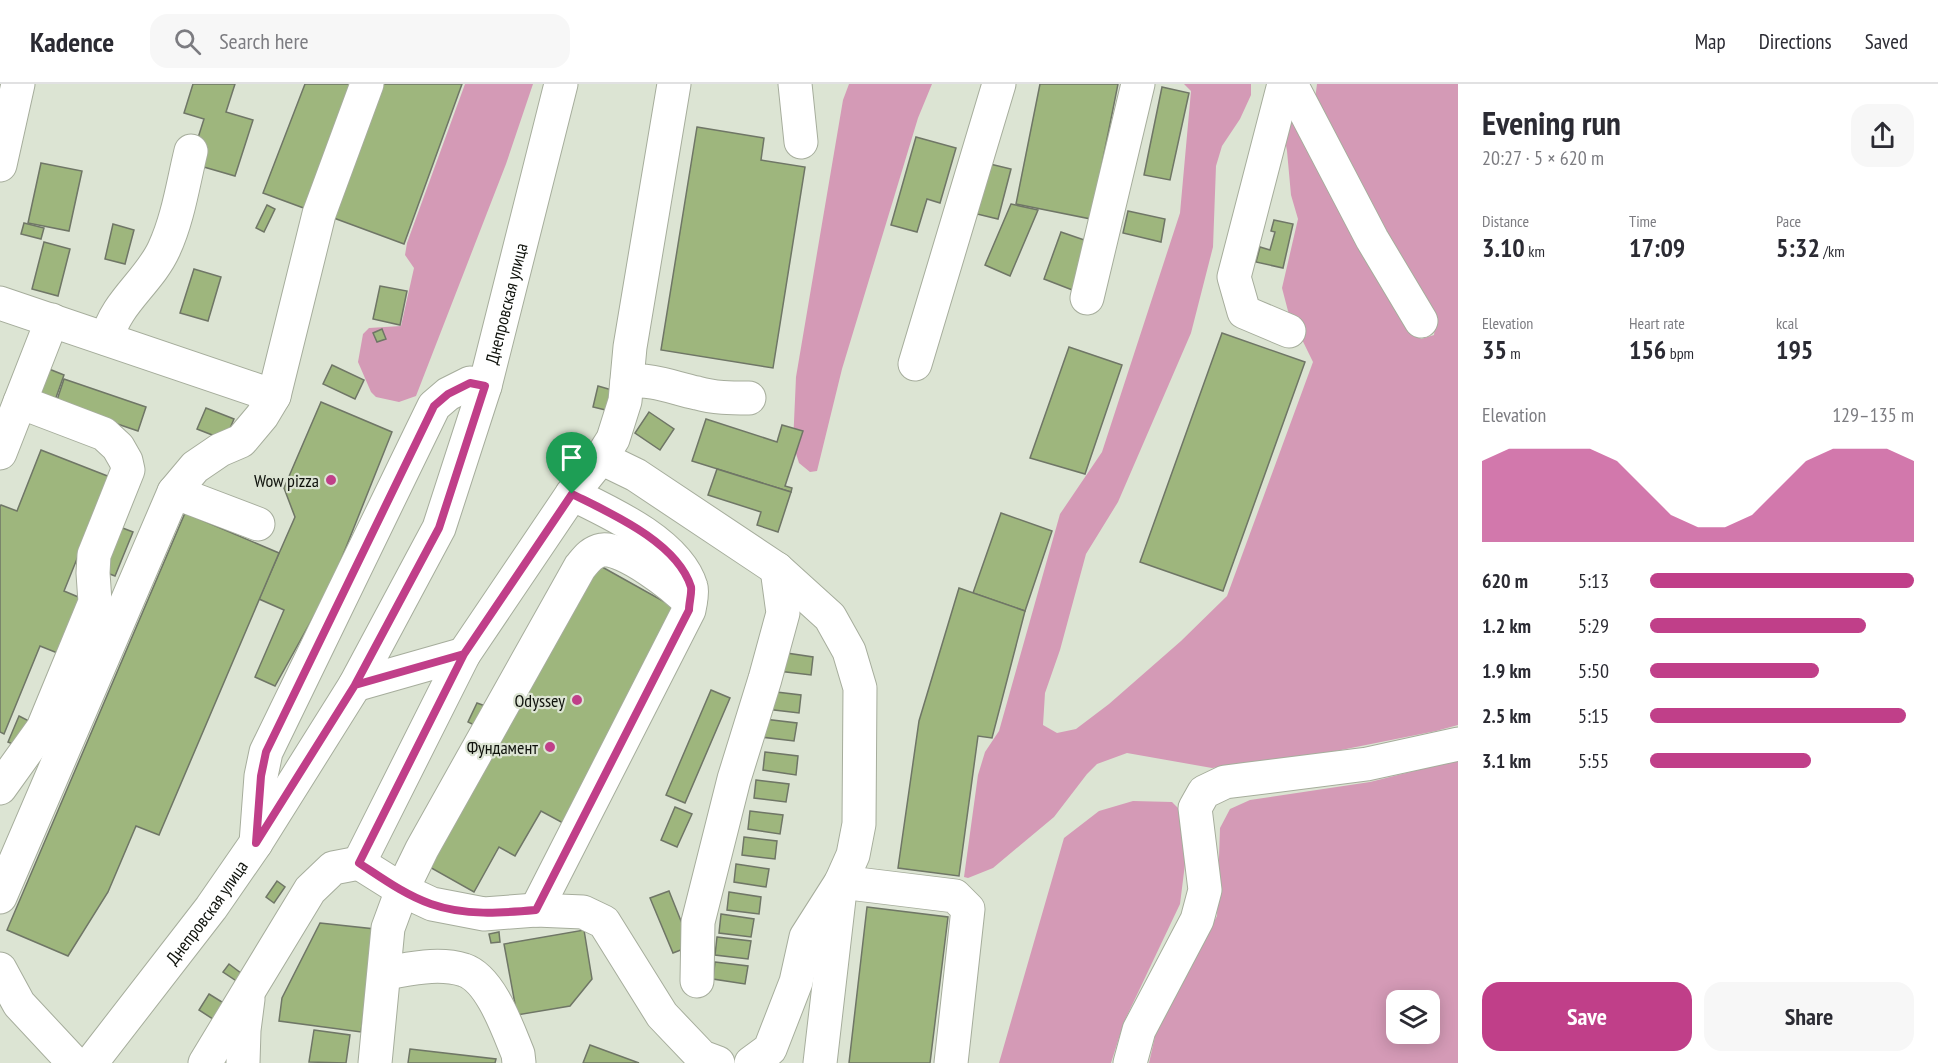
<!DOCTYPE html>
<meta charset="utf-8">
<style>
:root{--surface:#fff;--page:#f7f7f7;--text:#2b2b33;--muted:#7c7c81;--line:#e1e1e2;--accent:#c03f89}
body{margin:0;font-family:"PT Sans Narrow",sans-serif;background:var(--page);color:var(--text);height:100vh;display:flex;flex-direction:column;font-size:22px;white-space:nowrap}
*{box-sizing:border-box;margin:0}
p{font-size:20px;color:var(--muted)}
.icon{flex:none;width:33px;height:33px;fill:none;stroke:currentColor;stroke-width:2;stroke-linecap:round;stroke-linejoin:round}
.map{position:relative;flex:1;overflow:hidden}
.details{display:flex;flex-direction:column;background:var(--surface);width:480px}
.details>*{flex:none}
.controls{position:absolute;left:1386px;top:906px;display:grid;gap:12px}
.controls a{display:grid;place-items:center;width:54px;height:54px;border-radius:12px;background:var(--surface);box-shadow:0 3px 15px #0003;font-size:30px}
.pin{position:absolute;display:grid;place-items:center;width:51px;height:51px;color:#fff;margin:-62px -26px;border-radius:50% 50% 50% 0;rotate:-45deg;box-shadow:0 0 6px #0007}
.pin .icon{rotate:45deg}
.round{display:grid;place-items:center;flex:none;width:63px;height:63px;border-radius:18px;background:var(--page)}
.headline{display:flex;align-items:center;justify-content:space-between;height:102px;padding:0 24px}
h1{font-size:33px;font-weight:600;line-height:45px}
.metrics{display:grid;grid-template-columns:repeat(3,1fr);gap:9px;height:102px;padding:6px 24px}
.metrics div{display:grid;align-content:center}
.metrics b{font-size:26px;font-weight:600}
.metrics small{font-size:16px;font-weight:400}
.metrics p{font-size:16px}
.chart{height:168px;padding:12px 24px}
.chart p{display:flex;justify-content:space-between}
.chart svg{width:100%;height:108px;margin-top:6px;fill:var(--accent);opacity:.7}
.button{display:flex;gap:12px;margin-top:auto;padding:12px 24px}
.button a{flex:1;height:69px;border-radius:18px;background:var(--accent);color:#fff;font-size:24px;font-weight:600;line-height:69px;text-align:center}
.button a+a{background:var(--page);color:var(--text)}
ul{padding:0 24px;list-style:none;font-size:20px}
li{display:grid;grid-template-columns:96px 72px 1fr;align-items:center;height:45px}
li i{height:15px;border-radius:8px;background:var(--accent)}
header{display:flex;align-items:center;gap:36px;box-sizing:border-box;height:84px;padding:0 30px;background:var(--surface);border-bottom:2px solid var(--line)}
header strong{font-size:28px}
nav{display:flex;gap:33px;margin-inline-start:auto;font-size:21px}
.search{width:420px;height:54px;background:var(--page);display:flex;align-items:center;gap:15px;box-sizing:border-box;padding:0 21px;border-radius:18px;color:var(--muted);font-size:22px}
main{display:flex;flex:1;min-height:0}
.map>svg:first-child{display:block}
.green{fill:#d49ab6;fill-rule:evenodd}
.building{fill:#9eb67d;stroke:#6f7666;stroke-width:1.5}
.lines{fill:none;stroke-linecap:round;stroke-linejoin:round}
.minor-casing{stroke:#a6ad9c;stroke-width:35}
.major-casing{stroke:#a6ad9c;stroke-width:35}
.minor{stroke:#fff;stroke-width:33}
.major{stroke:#fff;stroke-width:33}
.route-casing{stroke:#fff;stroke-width:12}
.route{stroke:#c03f89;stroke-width:8}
.poi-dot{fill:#c03f89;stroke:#dce4d3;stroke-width:2}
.labels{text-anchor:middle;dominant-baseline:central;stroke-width:4.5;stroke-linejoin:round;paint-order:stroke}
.street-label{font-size:18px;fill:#0f120c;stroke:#dce4d3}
.poi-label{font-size:18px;fill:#0f120c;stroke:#dce4d3;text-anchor:end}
</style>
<header>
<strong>Kadence</strong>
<div class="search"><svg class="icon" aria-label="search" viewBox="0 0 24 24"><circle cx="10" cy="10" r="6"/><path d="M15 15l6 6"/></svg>Search here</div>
<nav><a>Map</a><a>Directions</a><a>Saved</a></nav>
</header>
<main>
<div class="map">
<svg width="1458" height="979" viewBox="0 0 1458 979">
<rect width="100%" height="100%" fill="#dce4d3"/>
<g class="green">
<polygon points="465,0 533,0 506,80 416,312 399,318 376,313 371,308 358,278 363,250 369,244 401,242 414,184 405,171 407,159"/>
<polygon points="849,0 932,0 918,34 842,285 817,387 810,388 799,379 793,360 796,293 843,16"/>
<polygon points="1184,0 1251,0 1251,11 1240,35 1222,62 1216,82 1213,163 1191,249 1118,418 1086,470 1060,566 1045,609 1043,641 1057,649 1076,645 1109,620 1181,557 1227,512 1313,278 1288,227 1282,204 1298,135 1291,111 1287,67 1282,39 1287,29 1414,247 1421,255 1434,251 1435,242 1315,15 1317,0 1458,0 1458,641 1436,647 1336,667 1212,684 1127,669 1097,680 1087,690 1054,733 993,784 968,794 964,793 978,691 985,668 999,647 1060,430 1102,368 1180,129 1191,7"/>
<path d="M1458,676V979H1149L1156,948L1217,832L1220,744L1230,725L1250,716L1370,698ZM1396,916H1430V950H1396Z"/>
<polygon points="1133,717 1172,718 1184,730 1186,772 1180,820 1124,938 1111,979 999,979 1064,754 1099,727"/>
</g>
<g class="building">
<polygon points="193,0 235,0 226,28 253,36 235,92 190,79 204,35 184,29"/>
<polygon points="305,0 356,0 309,126 263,109"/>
<polygon points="379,0 462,0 404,160 331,133"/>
<polygon points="1040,0 1118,0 1091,135 1016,120"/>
<polygon points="1162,3 1189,9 1170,96 1144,91"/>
<polygon points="697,43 764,54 761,76 805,83 773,284 661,266"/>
<polygon points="916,53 956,64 940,119 927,115 917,148 891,141"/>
<polygon points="41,79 82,87 69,147 28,139"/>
<polygon points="990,80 1011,85 998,135 977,130"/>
<polygon points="1011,120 1038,126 1010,192 985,181"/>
<polygon points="267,121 275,125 264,148 256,144"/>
<polygon points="1128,127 1165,135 1161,158 1123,149"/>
<polygon points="1274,136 1293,140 1283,184 1256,178 1260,163 1270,166 1275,148 1271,147"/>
<polygon points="24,139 44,144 41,155 21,150"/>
<polygon points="113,140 134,146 125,180 105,175"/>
<polygon points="1061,148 1093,159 1075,207 1044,195"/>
<polygon points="44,158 70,165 58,212 32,205"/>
<polygon points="194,185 221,193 208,237 180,229"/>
<polygon points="380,202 407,207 400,241 373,235"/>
<polygon points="382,245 386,255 377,258 373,249"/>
<polygon points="1222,249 1305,278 1223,507 1140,478"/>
<polygon points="1069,263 1122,281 1085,390 1030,374"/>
<polygon points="332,281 364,296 355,315 323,300"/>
<polygon points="49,285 64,291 53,322 38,317"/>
<polygon points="64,295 146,323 138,347 56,319"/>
<polygon points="598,302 619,308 614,328 593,323"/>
<polygon points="321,318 392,348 331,501 275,602 255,593 284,526 259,515 295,433 284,404"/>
<polygon points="206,324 234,335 225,356 197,345"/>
<polygon points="649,328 674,345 660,366 635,349"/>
<polygon points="706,335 777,358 782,341 803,347 785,402 792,404 791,408 692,377"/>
<polygon points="41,366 110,393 64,507 83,515 60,570 40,562 4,650 0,648 0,423 1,421 17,427"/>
<polygon points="717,385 791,408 778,448 757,441 761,428 708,411"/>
<polygon points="185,429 279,469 159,751 136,742 108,808 68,872 7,846"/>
<polygon points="1001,429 1052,447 1025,527 973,509"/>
<polygon points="120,443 133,448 115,492 102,487"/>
<polygon points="595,479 681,527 563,739 541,727 515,772 499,763 474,808 426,781"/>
<polygon points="959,504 1025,527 992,654 978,652 959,792 898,784 919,637"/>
<polygon points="780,568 813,573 811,591 778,587"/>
<polygon points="711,606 730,614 685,719 666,711"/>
<polygon points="768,607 801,611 799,629 766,625"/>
<polygon points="477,619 488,623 478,643 468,638"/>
<polygon points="19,632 29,637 18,662 8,658"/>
<polygon points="764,635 797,639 794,657 761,653"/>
<polygon points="765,668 798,672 796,691 763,686"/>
<polygon points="756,696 789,700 786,718 754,714"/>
<polygon points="675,723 692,730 677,763 661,756"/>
<polygon points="750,727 783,731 780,750 748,745"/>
<polygon points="744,753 777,757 775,775 742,771"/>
<polygon points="736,780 769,785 766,803 734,798"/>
<polygon points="277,797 285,803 274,819 266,813"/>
<polygon points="669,807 691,862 673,869 650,814"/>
<polygon points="729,808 761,813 759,830 727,826"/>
<polygon points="867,823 948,833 930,979 849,979"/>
<polygon points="721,830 754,835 751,853 719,849"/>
<polygon points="320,839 375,845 361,948 279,937 282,914"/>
<polygon points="584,846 592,895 570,922 517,931 504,860"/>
<polygon points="499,848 500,858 491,859 489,850"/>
<polygon points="717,853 751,857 748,875 715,871"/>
<polygon points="715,878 748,882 745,900 713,895"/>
<polygon points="229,880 246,893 241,900 223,888"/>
<polygon points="209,910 230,923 219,939 199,926"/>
<polygon points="314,946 350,951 346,979 309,978"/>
<polygon points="590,961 639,979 583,979"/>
<polygon points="410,965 496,975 495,979 408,979"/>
</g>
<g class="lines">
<g class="minor-casing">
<g id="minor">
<polyline points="674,0 630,263 625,317 613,355 601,374 572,410 464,570 359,779 402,806 432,820 484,830 536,826 583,828 604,838 662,931 702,973 718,979"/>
<polyline points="795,0 801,58"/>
<polyline points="1284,0 1234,193 1244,228 1289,247"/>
<polyline points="1291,0 1372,155 1421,237"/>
<polyline points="0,81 18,0"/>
<polyline points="1087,214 1138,0"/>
<polyline points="0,219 274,312 319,130 367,0"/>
<path d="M107,255C115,219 149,198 164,165C178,135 183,100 191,67"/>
<polyline points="915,280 999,0"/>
<path d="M627,298C652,294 673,304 697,309C714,314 731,314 749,314"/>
<polyline points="0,369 52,236"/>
<polyline points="601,374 636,391 777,485 830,533 849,567 860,604 859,740 853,771 841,798 806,853 796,898 770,965 751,979"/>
<polyline points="174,408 258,440"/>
<polyline points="355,601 464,570"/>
<polyline points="0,704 43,644 95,518 93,489 94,471 128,386 126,377 118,363 104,350 20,318"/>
<polyline points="256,759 261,692 266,668 434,322 448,310 470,299 485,302"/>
<polyline points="841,798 955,812 968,825 951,979"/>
<polyline points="0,813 174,408 195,383 220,366 241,357 262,332 274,312"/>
<path d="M536,826L689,526C690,519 693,509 691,503C678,459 609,428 572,410"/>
<polyline points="0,885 19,920 74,979"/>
<path d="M385,889C411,885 438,878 464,886C491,895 508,946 518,970L519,979"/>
<polyline points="697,897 698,838 734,695 765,595 783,529 777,485"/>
<polyline points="205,979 310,806 333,784 359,779"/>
<polyline points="243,979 244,946 248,915"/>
<path d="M375,979L388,844L402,806L422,765L580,483C586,476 591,468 602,466C624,463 675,503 690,519"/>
<polyline points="820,979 840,806"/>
<polyline points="1130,979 1139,946 1197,836 1205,806 1195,724 1204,708 1225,698 1367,680 1458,660"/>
</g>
</g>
<g class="major-casing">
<g id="major">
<path id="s1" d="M91,979L211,824L256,759L355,601L439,444L485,302L561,0"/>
</g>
</g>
<use href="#minor" class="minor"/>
<use href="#major" class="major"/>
</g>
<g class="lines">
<g class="route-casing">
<path id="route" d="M572,410L464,570L355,601L439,444L485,302L470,299L448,310L434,322L266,668L261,692L256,759L355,601L464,570L359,779C382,794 405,811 431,820C465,832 501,829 536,826L689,526C689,519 692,509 691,503C677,458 610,429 572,410"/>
</g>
<use href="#route" class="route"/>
</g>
<g class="poi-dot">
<circle cx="331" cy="396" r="6"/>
<circle cx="577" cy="616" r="6"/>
<circle cx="550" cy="663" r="6"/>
</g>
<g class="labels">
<g class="street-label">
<text stroke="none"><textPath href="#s1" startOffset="874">Днепровская улица</textPath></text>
<text stroke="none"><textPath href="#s1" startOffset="190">Днепровская улица</textPath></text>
</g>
<g class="poi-label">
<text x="319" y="396">Wow pizza</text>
<text x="565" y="616">Odyssey</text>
<text x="538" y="663">Фундамент</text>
</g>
</g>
</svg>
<div class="controls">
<a><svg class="icon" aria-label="layers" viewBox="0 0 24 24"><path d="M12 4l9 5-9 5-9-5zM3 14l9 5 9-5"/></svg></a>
</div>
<div class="pin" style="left:572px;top:410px;background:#1e9e55"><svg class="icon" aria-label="arrive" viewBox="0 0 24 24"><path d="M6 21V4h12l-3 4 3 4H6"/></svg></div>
</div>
<section class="details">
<div class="headline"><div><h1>Evening run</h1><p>20:27 · 5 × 620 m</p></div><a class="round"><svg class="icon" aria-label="share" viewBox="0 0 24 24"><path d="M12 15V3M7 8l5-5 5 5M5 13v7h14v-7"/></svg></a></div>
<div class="metrics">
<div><p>Distance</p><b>3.10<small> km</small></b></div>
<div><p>Time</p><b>17:09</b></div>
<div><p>Pace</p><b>5:32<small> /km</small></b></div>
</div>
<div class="metrics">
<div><p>Elevation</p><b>35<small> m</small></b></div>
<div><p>Heart rate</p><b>156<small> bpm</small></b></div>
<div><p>kcal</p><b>195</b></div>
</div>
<div class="chart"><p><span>Elevation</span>129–135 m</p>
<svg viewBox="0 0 160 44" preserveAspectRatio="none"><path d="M0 44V11L10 6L20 6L30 6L40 6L50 11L60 22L70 33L80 38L90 38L100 33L110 22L120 11L130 6L140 6L150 6L160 11V44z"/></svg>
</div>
<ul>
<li><b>620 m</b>5:13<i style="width:100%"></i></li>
<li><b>1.2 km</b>5:29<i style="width:82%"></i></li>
<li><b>1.9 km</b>5:50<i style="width:64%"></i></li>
<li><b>2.5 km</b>5:15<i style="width:97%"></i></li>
<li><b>3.1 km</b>5:55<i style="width:61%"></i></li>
</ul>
<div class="button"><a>Save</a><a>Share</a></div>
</section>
</main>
